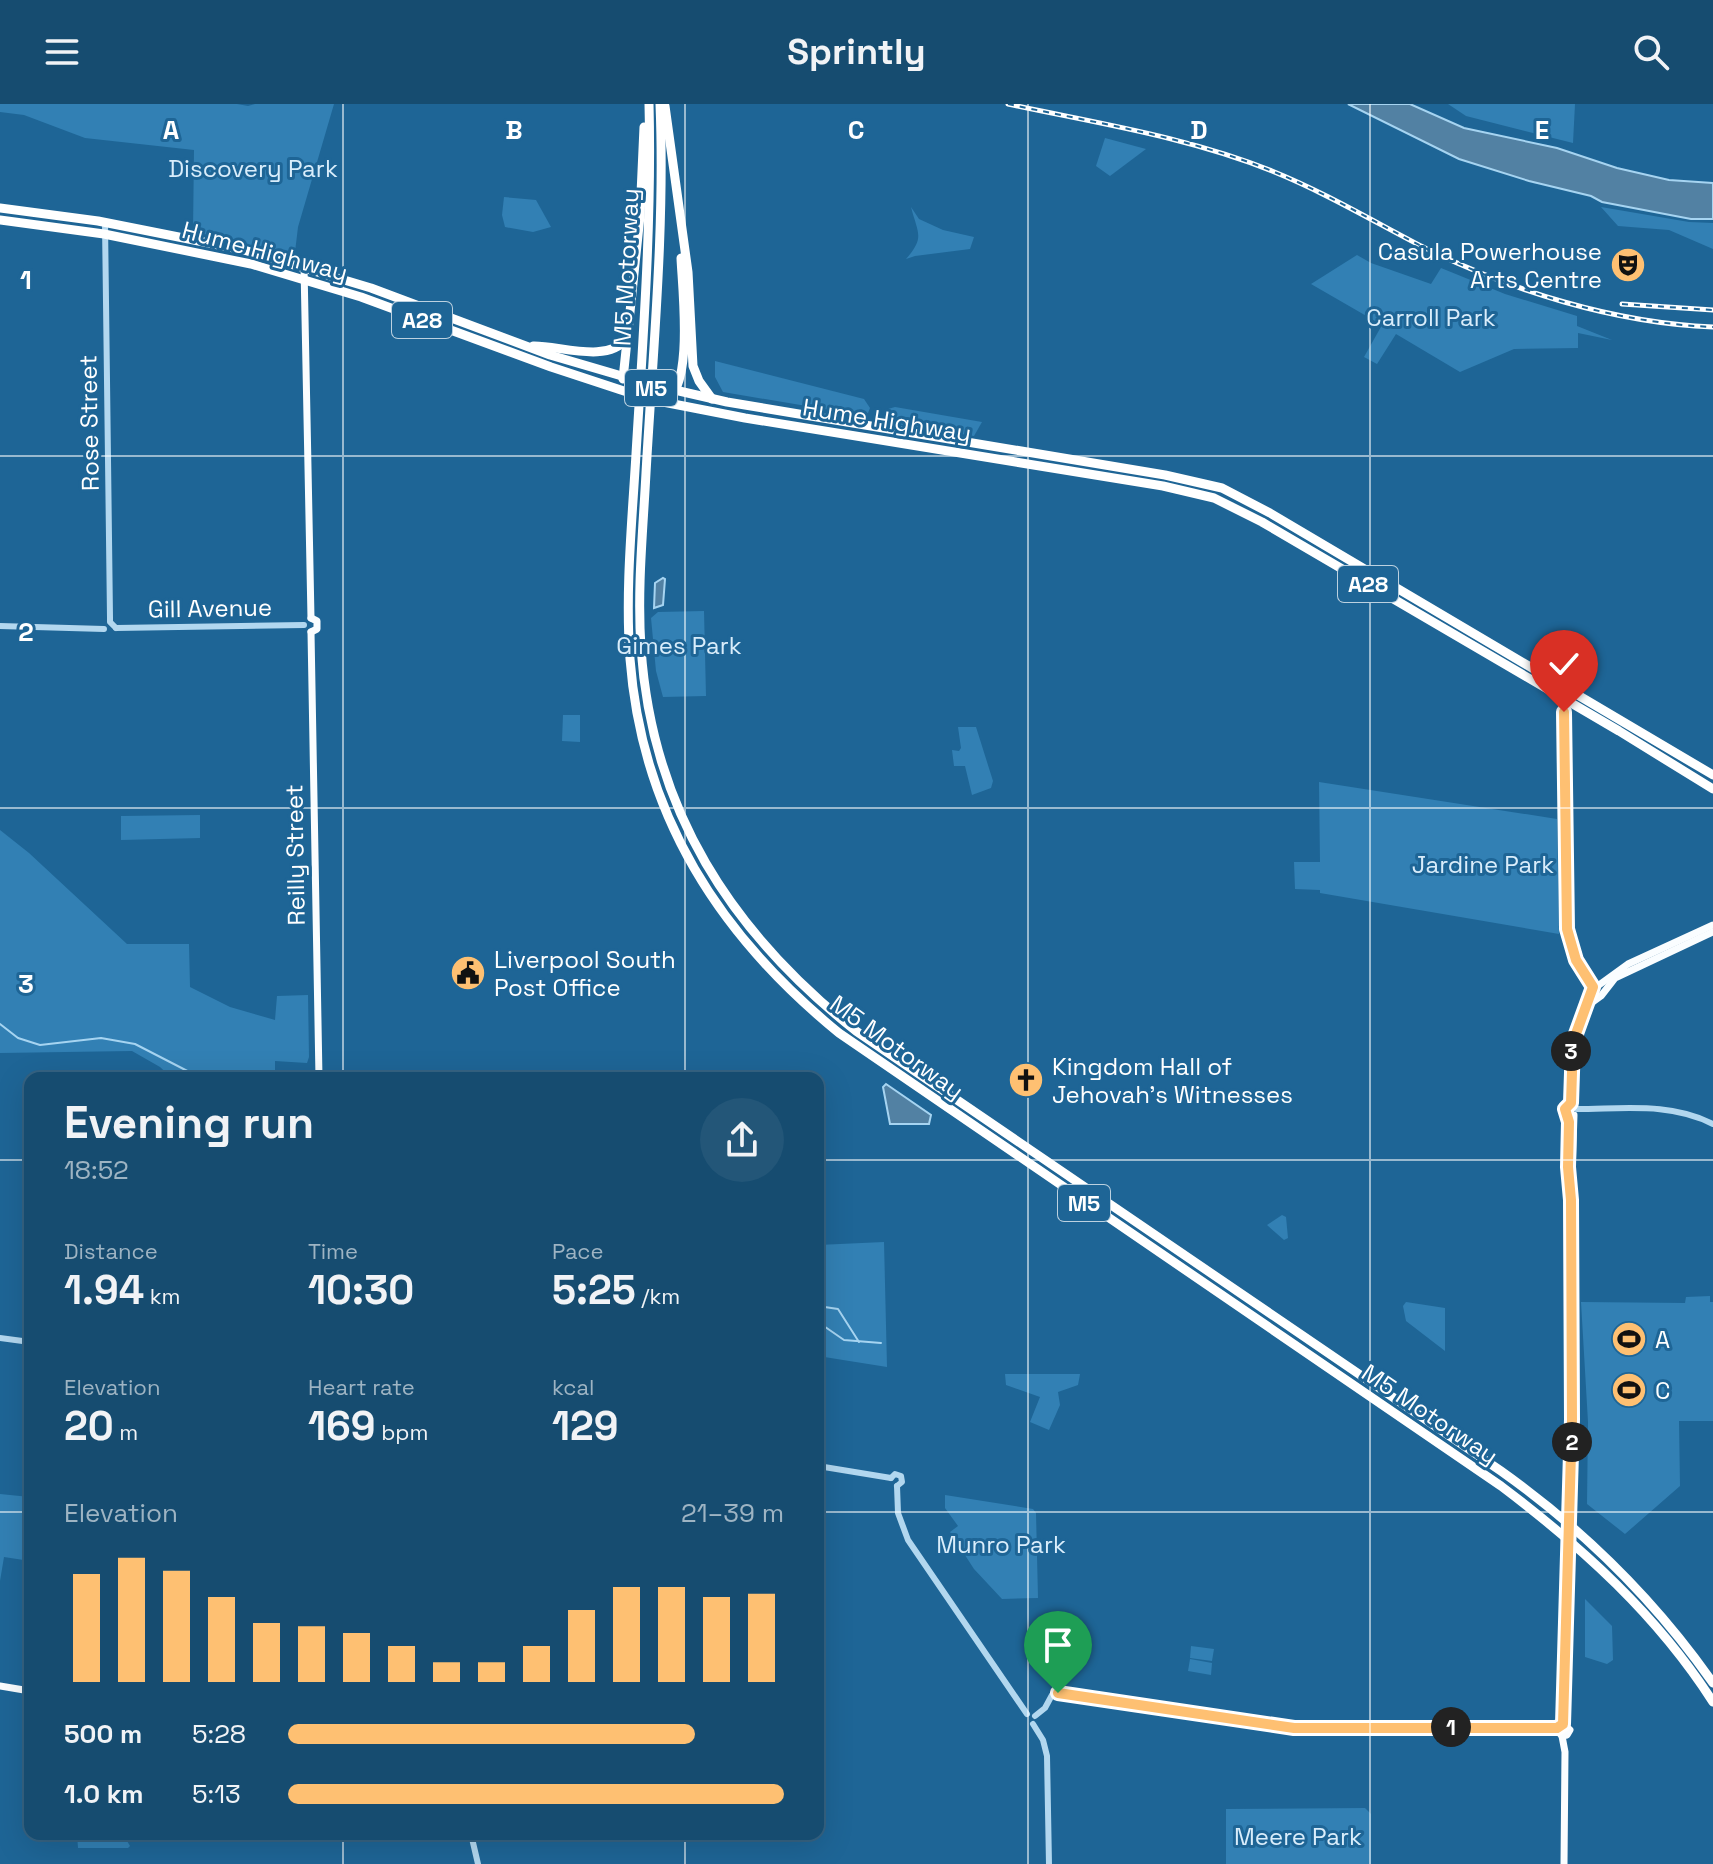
<!DOCTYPE html>
<meta charset="utf-8">
<style>
:root{--surface:#164c70;--page:#235678;--text:#f1f3f6;--muted:#9eb4c3;--line:#356383;--accent:#fec072}
body{margin:0;font-family:"Space Grotesk",sans-serif;background:var(--page);color:var(--text);height:100vh;display:flex;flex-direction:column;font-size:30px;white-space:nowrap}
*{box-sizing:border-box;margin:0}
p{font-size:26px;color:var(--muted)}
.icon{flex:none;width:44px;height:44px;fill:none;stroke:currentColor;stroke-width:2;stroke-linecap:round;stroke-linejoin:round}
.map{position:relative;flex:1;overflow:hidden}
.drawer{position:absolute;left:24px;top:968px;width:800px;height:768px;display:flex;flex-direction:column;background:var(--surface);border-radius:16px;box-shadow:0 8px 32px #0002,0 0 0 2px var(--line)}
.drawer>*{flex:none}
.pin{position:absolute;display:grid;place-items:center;width:68px;height:68px;color:#fff;margin:-82px -34px;border-radius:50% 50% 50% 0;rotate:-45deg;box-shadow:0 0 8px #0007}
.pin .icon{rotate:45deg}
.km{position:absolute;width:40px;height:40px;margin:-20px;border-radius:50%;background:#222;color:#fff;font-size:22px;line-height:40px;text-align:center}
.round{display:grid;place-items:center;flex:none;width:84px;height:84px;border-radius:42px;background:var(--page)}
.summary{display:flex;align-items:center;justify-content:space-between;height:136px;padding:0 40px}
h1{font-size:44px;font-weight:600;line-height:60px}
.stats{display:grid;grid-template-columns:repeat(3,1fr);gap:12px;height:136px;padding:8px 40px}
.stats div{display:grid;align-content:center}
.stats b{font-size:40px;font-weight:600}
.stats small{font-size:22px;font-weight:400}
.stats p{font-size:22px}
.chart{height:224px;padding:16px 40px}
.chart p{display:flex;justify-content:space-between}
.chart svg{width:100%;height:144px;margin-top:8px;stroke:var(--accent);stroke-width:6}
ul{padding:0 40px;list-style:none;font-size:26px}
li{display:grid;grid-template-columns:128px 96px 1fr;align-items:center;height:60px}
li i{height:20px;border-radius:10px;background:var(--accent)}
header{display:flex;justify-content:space-between;align-items:center;height:104px;padding:0 40px;background:var(--surface);font-size:36px;font-weight:600}
.map>svg:first-child{display:block}
.green{fill:#3280b4}
.water{fill:#5281a3;stroke:#a6d4f1;stroke-width:2}
.lines{fill:none;stroke-linecap:round;stroke-linejoin:round}
.stream{stroke:#a6d4f1;stroke-width:2}
.minor{stroke:#b2d7ef;stroke-width:6}
.major{stroke:#fafdff;stroke-width:7}
.highway{stroke:#fff;stroke-width:9}
.rail-casing{stroke:#fff;stroke-width:5}
.rail{stroke:#1e6596;stroke-width:2;stroke-dasharray:6;stroke-linecap:butt}
.major-bridge{stroke:#fafdff;stroke-width:7}
.highway-bridge{stroke:#fff;stroke-width:9}
.route-casing{stroke:#fff;stroke-width:16}
.route{stroke:#fec072;stroke-width:10}
.grid{fill:none;stroke:#fff;stroke-width:2;stroke-opacity:0.55}
.labels{text-anchor:middle;dominant-baseline:central;stroke-width:6;stroke-linejoin:round;paint-order:stroke}
.shield{fill:#1e6596;stroke:#bcd1e0;stroke-width:2}
.shield-label{font-size:22px;font-weight:bold;fill:#fff}
.park-label{font-size:24px;fill:#d9edfb;stroke:#1e6596}
.street-label{font-size:24px;fill:#fff;stroke:#1e6596}
.poi-label{font-size:24px;fill:#fff;stroke:#1e6596;text-anchor:start}
.grid-label{font-size:26px;text-anchor:middle;font-weight:bold;fill:#fff;stroke:#1e6596;stroke-width:6;stroke-linejoin:round;paint-order:stroke}
</style>
<header><svg class="icon" aria-label="menu" viewBox="0 0 24 24"><path d="M4 6h16M4 12h16M4 18h16"/></svg>Sprintly<svg class="icon" aria-label="search" viewBox="0 0 24 24"><circle cx="10" cy="10" r="6"/><path d="M15 15l6 6"/></svg></header>
<div class="map">
<svg width="1713" height="1760" viewBox="0 0 1713 1760">
<rect width="100%" height="100%" fill="#1e6596"/>
<g class="green">
<polygon points="0,0 237,0 248,2 255,0 334,0 298,123 295,148 292,153 235,136 193,128 194,46 85,34 24,11 0,8"/>
<polygon points="1448,0 1575,0 1573,39 1466,12"/>
<polygon points="1105,34 1146,45 1110,72 1096,62"/>
<polygon points="504,93 536,96 551,123 533,128 505,123 502,111"/>
<path d="M911,103L919,115L943,126L974,133L970,145L915,152L906,155C925,133 918,130 911,103Z"/>
<polygon points="1601,103 1689,118 1713,119 1713,145 1669,126 1618,122"/>
<polygon points="1357,151 1371,159 1431,180 1441,164 1505,190 1577,212 1577,222 1612,236 1578,229 1578,244 1514,245 1460,268 1396,230 1377,260 1364,253 1382,221 1311,180"/>
<polygon points="715,257 864,295 870,304 868,309 860,311 723,288 715,273"/>
<polygon points="895,303 982,318 974,332 891,319 886,313 888,305"/>
<polygon points="704,507 706,592 663,593 656,567 651,514 658,508"/>
<polygon points="563,611 580,611 580,638 562,637"/>
<polygon points="958,623 976,623 993,677 991,684 972,691 965,662 954,662 952,646 959,647 961,644"/>
<polygon points="1319,678 1557,715 1559,830 1320,789 1320,786 1295,785 1294,758 1320,758"/>
<polygon points="200,711 200,734 121,736 121,712"/>
<polygon points="0,726 29,749 127,840 189,840 190,883 230,903 275,916 277,892 308,891 309,953 307,959 275,957 275,974 172,974 160,963 132,947 0,949"/>
<polygon points="1282,1111 1286,1113 1288,1134 1284,1136 1267,1121"/>
<polygon points="884,1138 887,1263 818,1252 818,1141"/>
<polygon points="1710,1192 1710,1198 1713,1198 1713,1317 1679,1317 1680,1382 1625,1430 1587,1400 1588,1318 1581,1198 1685,1199 1686,1193"/>
<polygon points="1406,1198 1445,1204 1445,1247 1406,1217 1403,1202"/>
<polygon points="1005,1270 1080,1270 1078,1281 1058,1288 1060,1301 1049,1326 1030,1318 1040,1293 1006,1281"/>
<polygon points="0,1390 30,1393 30,1457 4,1453 0,1477"/>
<polygon points="945,1391 1033,1405 1036,1409 1038,1494 1002,1495 974,1465 950,1428 958,1422 945,1404"/>
<polygon points="1585,1495 1612,1522 1613,1556 1607,1560 1585,1553"/>
<polygon points="1191,1542 1214,1545 1212,1557 1190,1554"/>
<polygon points="1190,1555 1212,1559 1211,1571 1188,1567"/>
<polygon points="1365,1704 1371,1710 1371,1760 1226,1760 1226,1705"/>
<polygon points="77,1730 123,1730 130,1742 128,1744 78,1744"/>
</g>
<g class="water">
<polygon points="1348,0 1410,0 1464,24 1557,44 1617,64 1669,76 1713,79 1713,115 1691,115 1602,98 1591,92 1529,77 1459,55"/>
<polygon points="663,474 665,475 663,501 654,504 655,479"/>
<polygon points="886,980 931,1011 929,1020 890,1020 883,983"/>
</g>
<g class="lines">
<g class="stream">
<polyline points="0,920 18,934 40,941 101,934 135,940 201,974"/>
<polyline points="818,1202 838,1205 859,1238"/>
<polyline points="818,1218 844,1236 881,1239"/>
</g>
<g class="minor">
<polyline points="105,119 110,513 110,518 116,524"/>
<polyline points="0,522 104,525"/>
<polyline points="116,524 304,521"/>
<polyline points="1567,593 1563,620 1567,825 1576,856 1593,883"/>
<path d="M1577,1005C1623,1005 1671,998 1713,1020"/>
<polyline points="0,1234 30,1238"/>
<polyline points="818,1362 891,1374"/>
<polyline points="891,1374 895,1370 901,1372 902,1378 897,1382"/>
<polyline points="897,1382 898,1409 908,1436 1027,1610"/>
<polyline points="1035,1612 1045,1604 1052,1591 1058,1589 1294,1624 1557,1624"/>
<polyline points="1033,1620 1043,1636 1047,1652 1049,1760"/>
<polyline points="471,1730 478,1760"/>
</g>
<g class="major">
<polyline points="304,163 311,514"/>
<polyline points="311,514 317,517 317,525 311,528"/>
<polyline points="311,528 319,974"/>
<polyline points="1590,900 1601,892 1615,874 1713,828"/>
<polyline points="1571,999 1570,965 1573,938 1593,883 1599,881 1628,860 1713,821"/>
<polyline points="1572,1072 1574,1011"/>
<polyline points="1569,1409 1572,1315 1569,1018 1565,1006 1571,999"/>
<polyline points="0,1582 30,1587"/>
<polyline points="1563,1620 1567,1458"/>
<polyline points="1563,1620 1557,1626 1562,1632 1565,1648 1564,1760"/>
<polyline points="1562,1632 1567,1631 1570,1626 1563,1620"/>
</g>
<g class="highway">
<path d="M649,0C652,117 643,234 636,350C632,418 625,487 630,555C642,712 720,832 839,929L1501,1382C1583,1444 1657,1511 1713,1598"/>
<path d="M660,0C665,123 653,246 646,369C643,427 637,485 641,544C652,706 731,828 856,927L1501,1367C1584,1426 1654,1495 1713,1579"/>
<polyline points="665,2 688,168 693,262 699,277 712,295"/>
<polyline points="0,104 98,117 244,146 371,184 550,251 632,275"/>
<polyline points="0,116 104,130 251,160 361,193 551,263 630,289"/>
<path d="M533,242C558,241 607,260 626,235"/>
<polyline points="623,275 640,112 644,23"/>
<polyline points="666,284 727,298 1165,371 1222,384 1270,409 1713,671"/>
<polyline points="663,298 745,314 1163,382 1214,394 1262,418 1619,627 1713,685"/>
<path d="M663,298C695,288 682,182 681,154"/>
</g>
<g class="rail-casing">
<g id="rail">
<path d="M1008,0C1096,19 1188,33 1272,67C1324,88 1373,117 1423,143C1512,187 1614,219 1713,223"/>
<polyline points="1622,200 1713,206"/>
</g>
</g>
<use href="#rail" class="rail"/>
<polyline class="major-bridge" points="1567,1458 1569,1409"/>
<g class="highway-bridge">
<polyline points="632,275 666,284"/>
<polyline points="630,289 663,298"/>
</g>
</g>
<g class="lines">
<g class="route-casing">
<polyline id="route" points="1058,1589 1294,1624 1557,1624 1563,1620 1572,1315 1571,1096 1568,1063 1569,1018 1565,1005 1571,999 1573,938 1593,883 1576,856 1567,825 1564,608"/>
</g>
<use href="#route" class="route"/>
</g>
<path class="grid" d="M343,0V974M685,0V974M1028,0V1760M1370,0V1760M0,352H1713M0,704H1713M0,1056H30M818,1056H1713M0,1408H30M818,1408H1713M343,1730V1760M685,1730V1760"/>
<defs>
<g id="theatre-disc" transform="scale(1.8)"><circle r="9.5" fill="#fec072" stroke="#1e6596"/><path d="M-5-5.5Q0-4 5-5.5V0Q5 5 0 6Q-5 5-5 0ZM-3.3-2.5H-1v1.5H-3.3ZM1-2.5H3.3v1.5H1ZM-2.8 1Q0 5.5 2.8 1Z" fill="#111"/></g>
<g id="civic-disc" transform="scale(1.8)"><circle r="9.5" fill="#fec072" stroke="#1e6596"/><path d="M-.6-6.5H3V-4.5H.6V-3L4-1V1h2V6H-6V1h2V-1L-.6-3ZM-1.2 2.5V6h2.4V2.5Z" fill="#111"/></g>
<g id="church-disc" transform="scale(1.8)"><circle r="9.5" fill="#fec072" stroke="#1e6596"/><path d="M-1.2-6h2.4v3.5h3.3v2.4h-3.3V6h-2.4V-.1h-3.3v-2.4h3.3Z" fill="#111"/></g>
<g id="stadium-disc" transform="scale(1.8)"><circle r="9.5" fill="#fec072" stroke="#1e6596"/><path d="M0-5a6.5 5 0 1 0 0 10a6.5 5 0 1 0 0-10ZM-3.5-1.8h7v3.6h-7Z" fill="#111"/></g>
</defs>
<g fill-rule="evenodd">
<use href="#theatre-disc" x="1628" y="161"/>
<use href="#civic-disc" x="468" y="869"/>
<use href="#church-disc" x="1026" y="976"/>
<use href="#stadium-disc" x="1629" y="1235"/>
<use href="#stadium-disc" x="1629" y="1286"/>
</g>
<g class="labels">
<g class="shield">
<rect x="392" y="198" width="60" height="36" rx="6"/>
<rect x="625" y="266" width="52" height="36" rx="6"/>
<rect x="1338" y="462" width="60" height="36" rx="6"/>
<rect x="1058" y="1081" width="52" height="36" rx="6"/>
</g>
<g class="shield-label">
<text x="422" y="216">A28</text>
<text x="651" y="284">M5</text>
<text x="1368" y="480">A28</text>
<text x="1084" y="1099">M5</text>
</g>
<g class="park-label">
<text x="253" y="64">Discovery Park</text>
<text x="1431" y="213">Carroll Park</text>
<text x="679" y="541">Gimes Park</text>
<text x="1483" y="760">Jardine Park</text>
<text x="1001" y="1440">Munro Park</text>
<text x="1298" y="1732">Meere Park</text>
</g>
<g class="street-label">
<text transform="translate(265 147) rotate(15)">Hume Highway</text>
<text transform="translate(626 163) rotate(-87)">M5 Motorway</text>
<text transform="translate(887 316) rotate(9)">Hume Highway</text>
<text transform="translate(89 319) rotate(-91)">Rose Street</text>
<text transform="translate(210 504) rotate(-1)">Gill Avenue</text>
<text transform="translate(295 751) rotate(-91)">Reilly Street</text>
<text transform="translate(897 943) rotate(36)">M5 Motorway</text>
<text transform="translate(1430 1310) rotate(34)">M5 Motorway</text>
</g>
<g class="poi-label">
<text x="1602" y="147" text-anchor="end">Casula Powerhouse<tspan x="1602" dy="28">Arts Centre</tspan></text>
<text x="494" y="855">Liverpool South<tspan x="494" dy="28">Post Office</tspan></text>
<text x="1052" y="962">Kingdom Hall of<tspan x="1052" dy="28">Jehovah's Witnesses</tspan></text>
<text x="1655" y="1235">A</text>
<text x="1655" y="1286">C</text>
</g>
</g>
<g class="grid-label">
<text x="171" y="35">A</text>
<text x="514" y="35">B</text>
<text x="856" y="35">C</text>
<text x="1199" y="35">D</text>
<text x="1542" y="35">E</text>
<text x="26" y="185">1</text>
<text x="26" y="537">2</text>
<text x="26" y="889">3</text>
</g>
</svg>
<div class="pin" style="left:1058px;top:1589px;background:#1e9e55"><svg class="icon" aria-label="arrive" viewBox="0 0 24 24"><path d="M6 21V4h12l-3 4 3 4H6"/></svg></div>
<div class="pin" style="left:1564px;top:608px;background:#d93025"><svg class="icon" aria-label="check" viewBox="0 0 24 24"><path d="M5 12l5 5 9-10"/></svg></div>
<b class="km" style="left:1451px;top:1623px">1</b>
<b class="km" style="left:1572px;top:1338px">2</b>
<b class="km" style="left:1571px;top:947px">3</b>
<section class="drawer">
<div class="summary"><div><h1>Evening run</h1><p>18:52</p></div><a class="round"><svg class="icon" aria-label="share" viewBox="0 0 24 24"><path d="M12 15V3M7 8l5-5 5 5M5 13v7h14v-7"/></svg></a></div>
<div class="stats">
<div><p>Distance</p><b>1.94<small> km</small></b></div>
<div><p>Time</p><b>10:30</b></div>
<div><p>Pace</p><b>5:25<small> /km</small></b></div>
</div>
<div class="stats">
<div><p>Elevation</p><b>20<small> m</small></b></div>
<div><p>Heart rate</p><b>169<small> bpm</small></b></div>
<div><p>kcal</p><b>129</b></div>
</div>
<div class="chart"><p><span>Elevation</span>21–39 m</p>
<svg viewBox="0 0 160 44" preserveAspectRatio="none"><path d="M5 44V11M15 44V6M25 44V10M35 44V18M45 44V26M55 44V27M65 44V29M75 44V33M85 44V38M95 44V38M105 44V33M115 44V22M125 44V15M135 44V15M145 44V18M155 44V17"/></svg>
</div>
<ul>
<li><b>500 m</b>5:28<i style="width:82%"></i></li>
<li><b>1.0 km</b>5:13<i style="width:100%"></i></li>
</ul>
</section>
</div>
